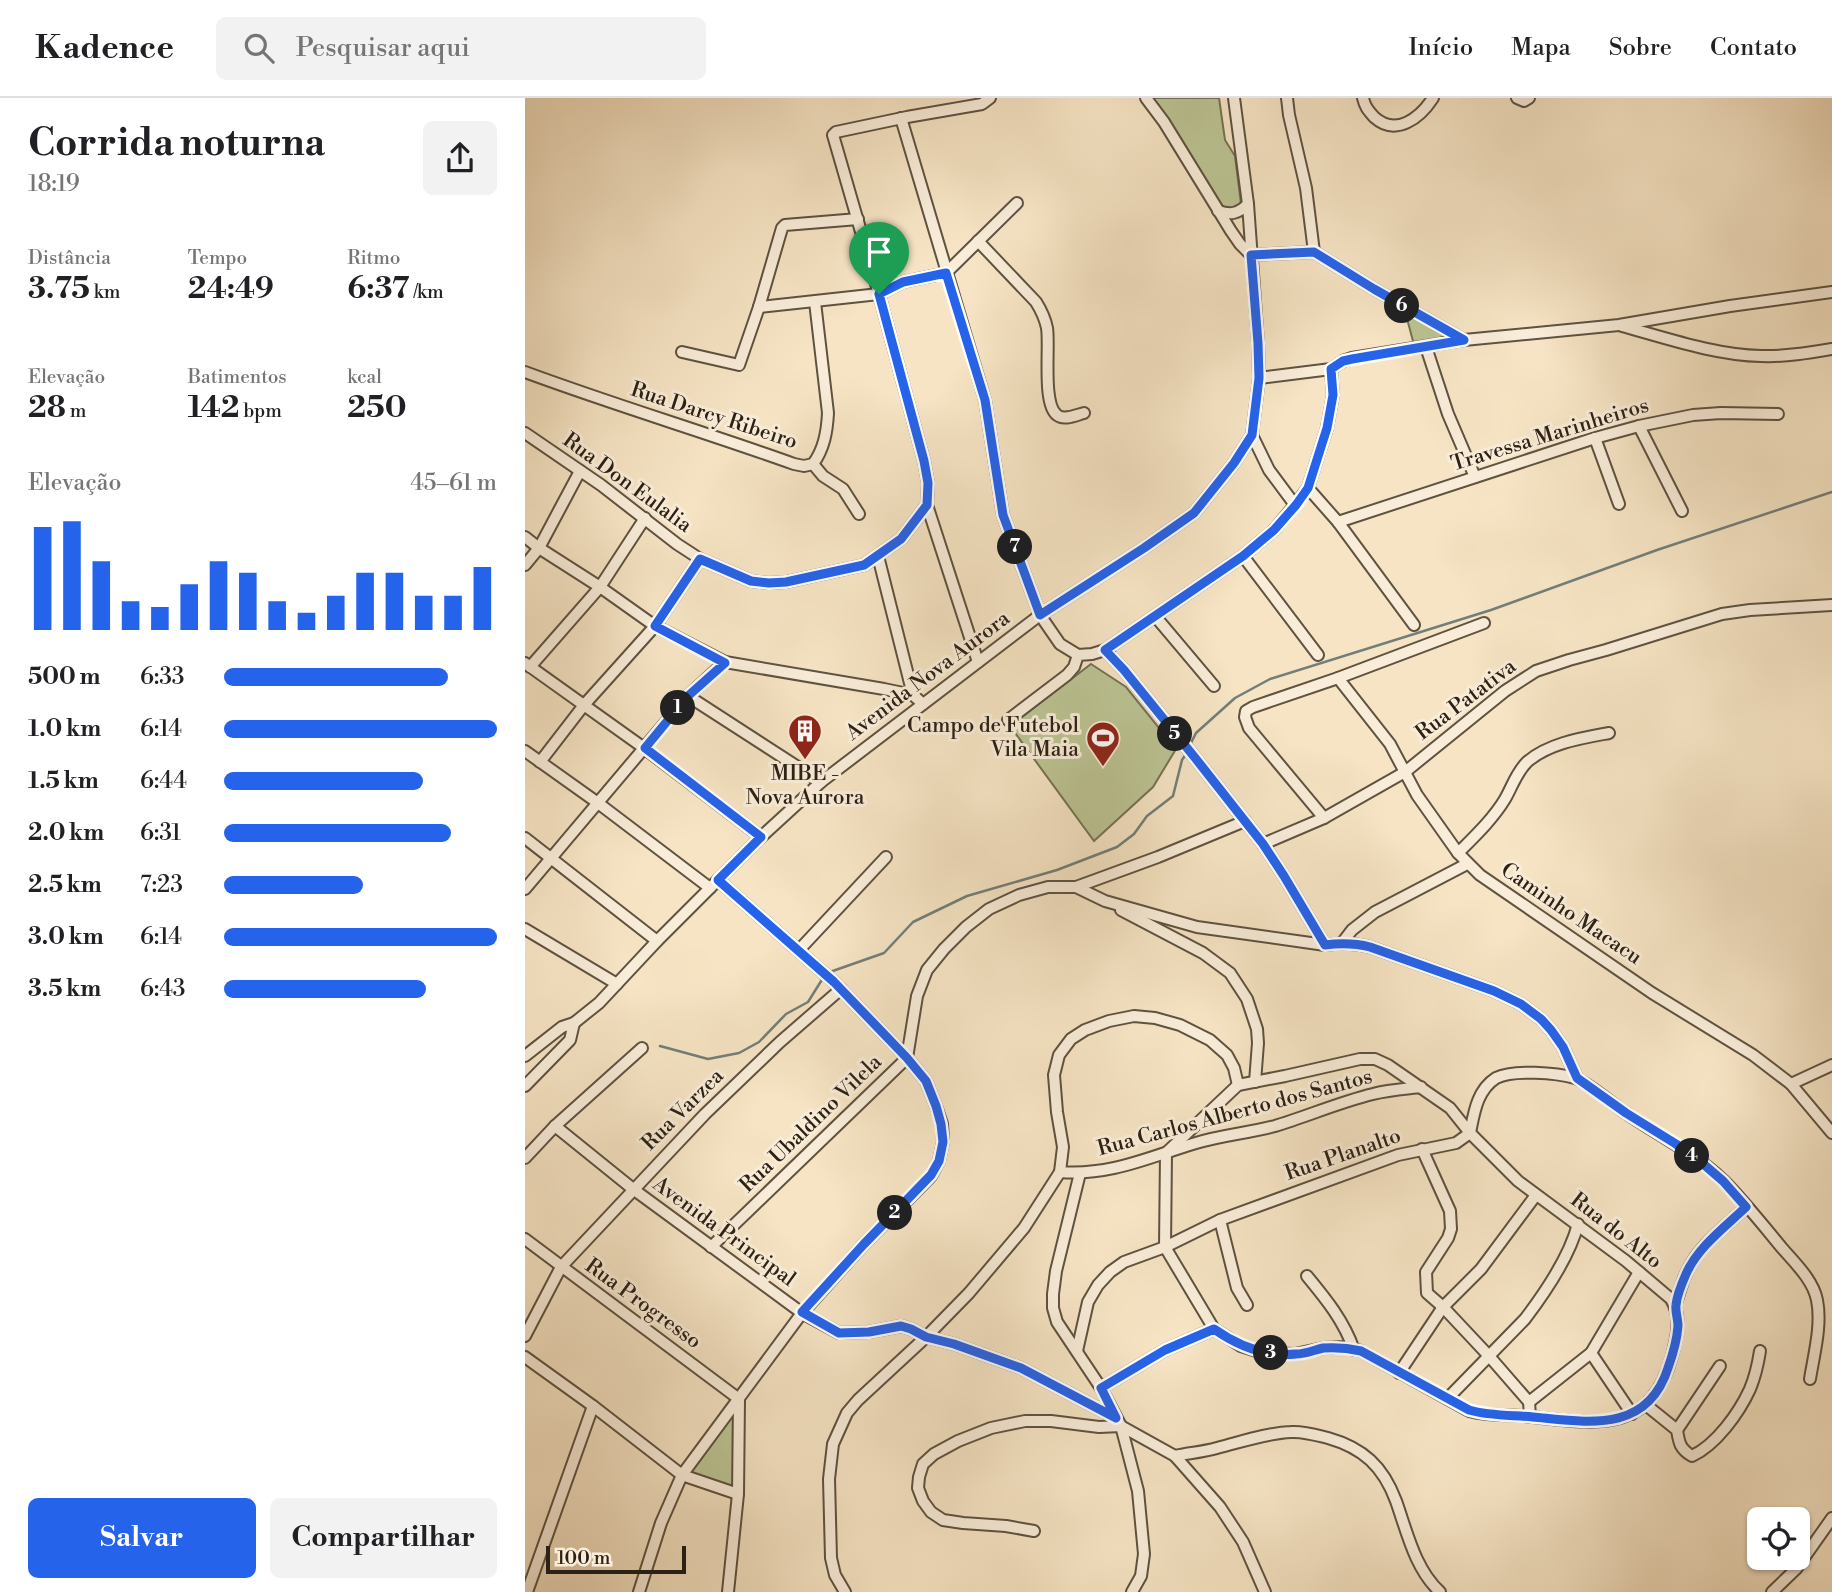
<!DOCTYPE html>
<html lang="pt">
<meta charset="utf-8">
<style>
:root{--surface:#fff;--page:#f2f2f2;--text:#202124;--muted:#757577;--line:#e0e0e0;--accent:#2563eb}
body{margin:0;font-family:"Libre Bodoni",serif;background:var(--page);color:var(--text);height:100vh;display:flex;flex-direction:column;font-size:26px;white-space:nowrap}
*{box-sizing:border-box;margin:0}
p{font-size:23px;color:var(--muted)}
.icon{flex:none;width:38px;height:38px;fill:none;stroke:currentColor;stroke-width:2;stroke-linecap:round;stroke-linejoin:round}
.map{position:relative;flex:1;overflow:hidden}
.drawer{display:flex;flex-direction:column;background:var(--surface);width:525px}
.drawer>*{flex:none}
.buttons{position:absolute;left:1222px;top:1409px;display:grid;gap:14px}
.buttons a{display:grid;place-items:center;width:63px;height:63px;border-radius:10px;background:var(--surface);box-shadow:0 2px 5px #0004;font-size:35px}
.scale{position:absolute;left:21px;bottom:18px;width:140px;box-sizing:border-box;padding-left:7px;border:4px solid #2c2115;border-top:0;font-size:19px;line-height:24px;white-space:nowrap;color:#2c2115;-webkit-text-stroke:5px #f9edd9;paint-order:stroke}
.pin{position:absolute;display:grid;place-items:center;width:60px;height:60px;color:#fff;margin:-72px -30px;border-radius:50% 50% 50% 0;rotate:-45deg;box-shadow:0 0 7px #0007}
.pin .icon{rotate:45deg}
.km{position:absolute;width:35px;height:35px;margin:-18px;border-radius:50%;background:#222;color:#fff;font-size:19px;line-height:35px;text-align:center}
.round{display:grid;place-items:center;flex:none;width:74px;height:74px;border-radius:10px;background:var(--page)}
.overview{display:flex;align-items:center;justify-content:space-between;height:119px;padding:0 28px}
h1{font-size:38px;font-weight:700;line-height:52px}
.figures{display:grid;grid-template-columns:repeat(3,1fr);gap:10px;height:119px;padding:7px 28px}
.figures div{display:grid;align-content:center}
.figures b{font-size:30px;font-weight:700}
.figures small{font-size:19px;font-weight:400}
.figures p{font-size:19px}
.chart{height:196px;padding:14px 28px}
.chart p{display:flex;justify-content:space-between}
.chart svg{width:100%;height:126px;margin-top:7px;stroke:var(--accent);stroke-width:6}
.button{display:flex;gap:14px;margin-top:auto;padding:14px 28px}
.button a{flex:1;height:80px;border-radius:10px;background:var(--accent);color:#fff;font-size:28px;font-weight:700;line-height:80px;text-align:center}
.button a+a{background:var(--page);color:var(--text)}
ul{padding:0 28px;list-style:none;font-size:23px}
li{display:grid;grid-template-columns:112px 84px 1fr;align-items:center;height:52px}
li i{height:18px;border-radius:9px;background:var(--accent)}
header{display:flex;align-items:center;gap:42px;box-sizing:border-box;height:98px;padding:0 35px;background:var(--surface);border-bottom:2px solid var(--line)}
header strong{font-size:33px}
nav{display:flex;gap:38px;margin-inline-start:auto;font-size:24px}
.search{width:490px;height:63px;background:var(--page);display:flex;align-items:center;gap:18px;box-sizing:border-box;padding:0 24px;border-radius:10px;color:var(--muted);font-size:26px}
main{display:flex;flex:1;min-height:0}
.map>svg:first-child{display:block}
.green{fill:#bcc494;stroke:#747254;stroke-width:2}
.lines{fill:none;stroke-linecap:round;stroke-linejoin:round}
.stream{stroke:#727e7a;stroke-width:2.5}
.minor-casing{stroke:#5e5241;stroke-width:14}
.minor{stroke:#f9edd9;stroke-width:10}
.route-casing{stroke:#fff;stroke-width:14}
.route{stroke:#2563eb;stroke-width:9}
.labels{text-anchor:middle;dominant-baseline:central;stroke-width:6;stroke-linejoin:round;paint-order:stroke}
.street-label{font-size:21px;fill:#2c2115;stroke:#f9edd9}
.poi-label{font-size:21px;fill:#2c2115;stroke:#f9edd9;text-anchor:end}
</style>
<header>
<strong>Kadence</strong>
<div class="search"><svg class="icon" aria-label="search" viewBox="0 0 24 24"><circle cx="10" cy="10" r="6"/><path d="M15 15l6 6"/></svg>Pesquisar aqui</div>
<nav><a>Início</a><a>Mapa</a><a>Sobre</a><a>Contato</a></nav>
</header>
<main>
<section class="drawer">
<div class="overview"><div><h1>Corrida noturna</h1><p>18:19</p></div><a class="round"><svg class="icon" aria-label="share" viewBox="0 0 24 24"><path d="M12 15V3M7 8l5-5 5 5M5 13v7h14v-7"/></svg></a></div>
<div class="figures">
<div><p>Distância</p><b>3.75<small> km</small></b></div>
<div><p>Tempo</p><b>24:49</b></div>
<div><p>Ritmo</p><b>6:37<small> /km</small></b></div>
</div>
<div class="figures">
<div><p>Elevação</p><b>28<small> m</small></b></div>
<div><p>Batimentos</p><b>142<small> bpm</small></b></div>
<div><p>kcal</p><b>250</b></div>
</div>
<div class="chart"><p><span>Elevação</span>45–61 m</p>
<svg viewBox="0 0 160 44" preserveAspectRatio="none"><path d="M5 44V8M15 44V6M25 44V20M35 44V34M45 44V36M55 44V28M65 44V20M75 44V24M85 44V34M95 44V38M105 44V32M115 44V24M125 44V24M135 44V32M145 44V32M155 44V22"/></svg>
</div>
<ul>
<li><b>500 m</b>6:33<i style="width:82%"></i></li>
<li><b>1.0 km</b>6:14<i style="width:100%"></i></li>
<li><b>1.5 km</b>6:44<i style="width:73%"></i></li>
<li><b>2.0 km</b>6:31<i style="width:83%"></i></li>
<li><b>2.5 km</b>7:23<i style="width:51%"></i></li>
<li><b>3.0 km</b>6:14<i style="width:100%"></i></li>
<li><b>3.5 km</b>6:43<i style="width:74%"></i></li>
</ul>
<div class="button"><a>Salvar</a><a>Compartilhar</a></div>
</section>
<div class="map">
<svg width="1307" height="1494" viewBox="0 0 1307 1494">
<rect width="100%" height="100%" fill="#f6e4c4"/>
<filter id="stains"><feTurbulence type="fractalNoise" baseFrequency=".00286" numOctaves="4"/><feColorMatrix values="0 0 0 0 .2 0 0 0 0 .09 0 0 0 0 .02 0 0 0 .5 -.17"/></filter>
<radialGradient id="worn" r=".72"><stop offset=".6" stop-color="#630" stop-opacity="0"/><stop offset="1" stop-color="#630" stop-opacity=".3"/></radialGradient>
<g class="green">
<polygon points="625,0 694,0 700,42 710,58 716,106 710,113 694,109"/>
<polygon points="880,213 930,241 889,247"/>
<polygon points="566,566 601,589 651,651 628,689 569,743 485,628"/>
<polygon points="214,1301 213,1396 157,1377"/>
</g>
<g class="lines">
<g class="stream">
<polyline points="665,647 671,635 710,600 745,581 966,512 1132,452 1307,394"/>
<polyline points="302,875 359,855 388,824 442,798 532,772 592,749 609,736 622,718 648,698 657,662 661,656"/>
<polyline points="135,948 183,961 214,955 234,944 261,916 283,904 298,880"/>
</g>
<g class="minor-casing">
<g id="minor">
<polyline points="621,0 639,24 706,133 715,146 726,157 789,154 849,191 939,242"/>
<polyline points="762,0 764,17 781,90 789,154"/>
<path d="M838,0C840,9 843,12 849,19C871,39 895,20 908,0"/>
<polyline points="992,0 999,3 1004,0"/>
<polyline points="376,20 460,302 478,417 515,517 535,546 553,557"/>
<path d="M693,113C706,117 713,116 723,106"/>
<path d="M453,143L511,204C516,212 520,220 522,230C525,248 517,306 532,317C539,323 551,317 559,315"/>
<polyline points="234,209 354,196 378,184 421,175 492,105"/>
<path d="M1097,228C1141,240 1190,257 1236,258C1260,259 1284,255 1307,251"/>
<polyline points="901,249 923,316 950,379"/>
<polyline points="157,254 214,267 234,209 257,130 260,127 333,121"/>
<path d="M0,274C89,307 180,334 269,366L279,368L288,366C299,351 302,334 303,315L290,204"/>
<polyline points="734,280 806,271 818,263 827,260 939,242 1094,227 1205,208 1307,194"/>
<polyline points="1114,328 1157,413"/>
<polyline points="0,335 76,387 152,446 175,461 226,483 244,485 261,484 339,467 376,441 402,407"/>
<polyline points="727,337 744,372 770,407"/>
<polyline points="1070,340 1094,406"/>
<polyline points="288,366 298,378 318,391 334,416"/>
<polyline points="783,390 813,424 889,527"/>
<polyline points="813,424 1070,340 1114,328 1168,317 1196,315 1253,316"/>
<polyline points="0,439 14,450 75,489 130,528 200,564 359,591 388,597 398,606"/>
<polyline points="353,458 388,597"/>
<polyline points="718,458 793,557"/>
<polyline points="0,467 14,450 55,373"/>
<polyline points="630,518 689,588"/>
<polyline points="580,552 599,572 671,661 738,746 759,778 800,847"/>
<polyline points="453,564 402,407 403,385 399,363 354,196 308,37 311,34 382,19 457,6 465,0"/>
<polyline points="0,565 119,650 236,739"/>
<polyline points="5,569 75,489 120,420"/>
<polyline points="813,580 865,646 892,697 933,755 955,777 1127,895 1228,957 1266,986 1307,1035"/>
<polyline points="163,598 296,684"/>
<polyline points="483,622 542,577 549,569 553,557 567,556 580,552 718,458 749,432 770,407 783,390 802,330 808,297 806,271"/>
<polyline points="0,653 73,705 185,790"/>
<polyline points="15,664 59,607 130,528 175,461"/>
<polyline points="799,720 724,630 720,619 721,613 728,609 813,580 959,525"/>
<polyline points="0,740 132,843"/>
<polyline points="738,746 799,720 880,674 980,593 1011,573 1044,562 1081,552 1197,516 1225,512 1307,507"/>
<path d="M933,755C949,739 968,721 980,701C987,689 991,675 1002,664C1024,645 1057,640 1084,635"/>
<path d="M551,789L580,803L672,829L800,847C816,845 829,845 845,849L969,893L996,906L1016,921L1026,932L1038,949L1052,980"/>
<polyline points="0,791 163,598 200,564"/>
<polyline points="596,812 678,855 705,875 722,901 732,931 733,945 730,984"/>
<polyline points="0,831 92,886"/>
<polyline points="817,845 827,832 850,814 942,766"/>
<polyline points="274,852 361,759"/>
<polyline points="0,958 37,929 49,925 74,905 132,843 236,739 296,684 515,517 619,450 669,415 709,365 727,337 734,280 733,245 723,106 709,0"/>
<path d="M835,961H850L863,967L925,1010L945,1035L993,1083L1101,1163L1146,1201C1157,1219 1152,1239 1147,1258C1126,1336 1072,1326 1008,1319C985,1316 966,1319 944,1313L836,1253L821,1249L798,1250L770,1256L738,1255L716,1248L689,1231L640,1149L641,1055L713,987L760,978Z"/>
<polyline points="1266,986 1307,967"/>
<polyline points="0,988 45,942 49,925"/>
<polyline points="30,1028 108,1091 277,1215 314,1235 344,1234 376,1228 386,1231 401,1239 429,1246 496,1270 591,1320"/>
<polyline points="897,1051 925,1113 926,1131 923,1140 901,1174 902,1195 918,1209 964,1258 1004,1304 1005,1318"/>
<polyline points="0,1060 30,1028 117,950"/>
<path d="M535,1074C586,1078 624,1059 671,1045C697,1037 724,1035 750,1028C783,1018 815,1004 848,996C863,992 879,991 896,989"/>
<polyline points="555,1075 531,1173 528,1196 528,1210 532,1224 576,1290 596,1328 600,1343 613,1393 619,1456 616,1478 607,1494"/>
<polyline points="695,1122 712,1190 722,1207"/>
<polyline points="0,1141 214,1301"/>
<polyline points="186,1149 382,960 392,898 402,872 419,851 441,829 464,811 494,797 523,789 551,789 633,759 720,723"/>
<path d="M782,1178C801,1201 819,1223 829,1252"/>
<path d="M1150,1208C1154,1197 1156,1186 1161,1176C1173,1148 1200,1129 1221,1109"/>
<polyline points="0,1238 36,1169 180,1016 255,944 316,891"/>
<path d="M552,1253L563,1204L573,1187L585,1174L599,1164L640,1149L695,1122L873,1057L931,1045L945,1035C949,1015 952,992 971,980C988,971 1032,975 1050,980C1060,983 1087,1005 1098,1013C1131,1036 1168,1054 1198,1082C1219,1103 1238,1127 1257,1150C1270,1165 1288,1182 1292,1202C1297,1227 1289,1256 1285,1281"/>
<polyline points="1066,1255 1107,1316"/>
<polyline points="0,1259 68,1308 157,1377 213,1396"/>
<polyline points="874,1275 918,1209 956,1171 1011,1097"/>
<polyline points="576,1290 640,1252 689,1231"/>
<path d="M923,1300L1000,1221C1019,1196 1045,1157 1053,1126"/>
<polyline points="1004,1304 1066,1255 1114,1174"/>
<path d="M1121,1307L1152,1332C1154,1345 1155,1351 1167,1358C1191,1347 1214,1315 1225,1291C1230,1279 1233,1266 1235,1253"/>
<polyline points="1152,1332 1195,1268"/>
<path d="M650,1358C664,1355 678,1354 692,1350C716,1344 741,1335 766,1334C778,1333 791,1337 803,1340C838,1350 858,1368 871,1403C882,1434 890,1471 915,1494"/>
<polyline points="509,1433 481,1428 438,1425 418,1422 406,1414 398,1403 393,1390 394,1379 398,1366 409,1356 433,1343 466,1330 500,1323 526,1323 574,1329 596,1328 650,1358 695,1409 718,1444 740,1494"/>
<polyline points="2,1494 68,1308"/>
<polyline points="114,1494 136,1425 157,1377 277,1215 339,1146 406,1078 414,1063 418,1044 417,1026 411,1008 401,983 382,960 309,884 193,782"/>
<polyline points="203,1494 213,1396 214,1301"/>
<polyline points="320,1494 310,1477 306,1460 304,1381 308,1346 322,1315 333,1302 401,1239 444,1195 499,1130 535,1074 538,1049 532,1014 529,977 534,957 546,941 560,932 584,923 609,918 630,920 655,927 685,942 702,957 709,970 713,987"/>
<polyline points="1247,1494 1271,1471 1307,1420"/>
</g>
</g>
<use href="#minor" class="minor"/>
</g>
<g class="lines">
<g class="route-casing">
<path id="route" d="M789,154L849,191L939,242L827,261L818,263L806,271L808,297L802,330L783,390L771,407L749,432L718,458L580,552L599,572L671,661L738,746L759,778L800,847C816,845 829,845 845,849L969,893L996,906L1016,921L1026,932L1038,949L1052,980L1101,1015L1151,1046L1176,1064L1198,1083L1221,1109C1200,1129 1173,1149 1161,1176C1157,1185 1152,1197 1151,1207C1150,1213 1153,1221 1153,1228C1152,1242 1148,1256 1143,1270C1122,1336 1062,1324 1008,1319C986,1317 965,1318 944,1312L836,1253C823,1250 811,1249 798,1250C789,1252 780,1256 771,1256C740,1259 713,1248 689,1231L640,1252L576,1290L591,1320L496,1270L429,1246L401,1239L386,1231L376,1228L344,1234L314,1235L277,1214L339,1146L406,1077L414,1063L418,1044L416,1026L411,1008L401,983L382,960L309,884L193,782L236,739L120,650L163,598L200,565L130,528L175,461L226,483L244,485L261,484L339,467L376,441L402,407L403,385L399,363L354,196L378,184L421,175L460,302L478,417L515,517L619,450L669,415L709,365L727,337L734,280L733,245L726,157Z"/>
</g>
<use href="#route" class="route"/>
</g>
<defs>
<g id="building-pin" transform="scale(1.75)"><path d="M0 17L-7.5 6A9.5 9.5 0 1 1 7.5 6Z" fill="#8f2418" stroke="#f9edd9"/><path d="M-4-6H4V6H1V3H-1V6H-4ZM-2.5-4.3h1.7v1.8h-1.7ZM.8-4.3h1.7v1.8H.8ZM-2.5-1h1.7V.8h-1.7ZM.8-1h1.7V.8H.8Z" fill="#fff"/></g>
<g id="stadium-pin" transform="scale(1.75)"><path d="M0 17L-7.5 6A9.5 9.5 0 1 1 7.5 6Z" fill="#8f2418" stroke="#f9edd9"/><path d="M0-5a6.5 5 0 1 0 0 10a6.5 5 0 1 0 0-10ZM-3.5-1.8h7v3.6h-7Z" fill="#fff"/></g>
</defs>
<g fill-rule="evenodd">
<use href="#building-pin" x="280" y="633"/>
<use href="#stadium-pin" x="578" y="640"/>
</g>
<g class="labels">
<g class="street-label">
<text transform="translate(189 318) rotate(18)">Rua Darcy Ribeiro</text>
<text transform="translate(1025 337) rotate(-17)">Travessa Marinheiros</text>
<text transform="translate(102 385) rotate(36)">Rua Don Eulalia</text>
<text transform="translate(403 578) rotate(-37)">Avenida Nova Aurora</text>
<text transform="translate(941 602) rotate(-37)">Rua Patativa</text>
<text transform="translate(1046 816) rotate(34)">Caminho Macacu</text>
<text transform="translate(158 1012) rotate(-45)">Rua Varzea</text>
<text transform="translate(710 1015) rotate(-15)">Rua Carlos Alberto dos Santos</text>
<text transform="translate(286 1026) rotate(-44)">Rua Ubaldino Vilela</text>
<text transform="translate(818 1057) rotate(-19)">Rua Planalto</text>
<text transform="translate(1091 1133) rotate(38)">Rua do Alto</text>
<text transform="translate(199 1134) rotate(36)">Avenida Principal</text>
<text transform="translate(118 1206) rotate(36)">Rua Progresso</text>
</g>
<g class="poi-label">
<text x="554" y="628">Campo de Futebol<tspan x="554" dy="24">Vila Maia</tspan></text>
<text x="280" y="676" text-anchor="middle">MIBE -<tspan x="280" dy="24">Nova Aurora</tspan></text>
</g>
</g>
<rect width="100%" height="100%" filter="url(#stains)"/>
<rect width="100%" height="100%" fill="url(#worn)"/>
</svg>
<div class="buttons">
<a><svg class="icon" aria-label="locate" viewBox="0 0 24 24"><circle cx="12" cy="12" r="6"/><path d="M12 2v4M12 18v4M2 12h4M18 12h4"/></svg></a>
</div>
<div class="scale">100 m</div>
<div class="pin" style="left:354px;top:196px;background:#1e9e55"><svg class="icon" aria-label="arrive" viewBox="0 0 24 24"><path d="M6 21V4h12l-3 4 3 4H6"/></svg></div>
<b class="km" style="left:153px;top:610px">1</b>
<b class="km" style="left:370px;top:1115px">2</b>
<b class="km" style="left:746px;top:1255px">3</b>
<b class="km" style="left:1167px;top:1058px">4</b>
<b class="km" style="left:650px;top:636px">5</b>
<b class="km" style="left:877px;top:208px">6</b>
<b class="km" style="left:490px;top:449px">7</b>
</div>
</main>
